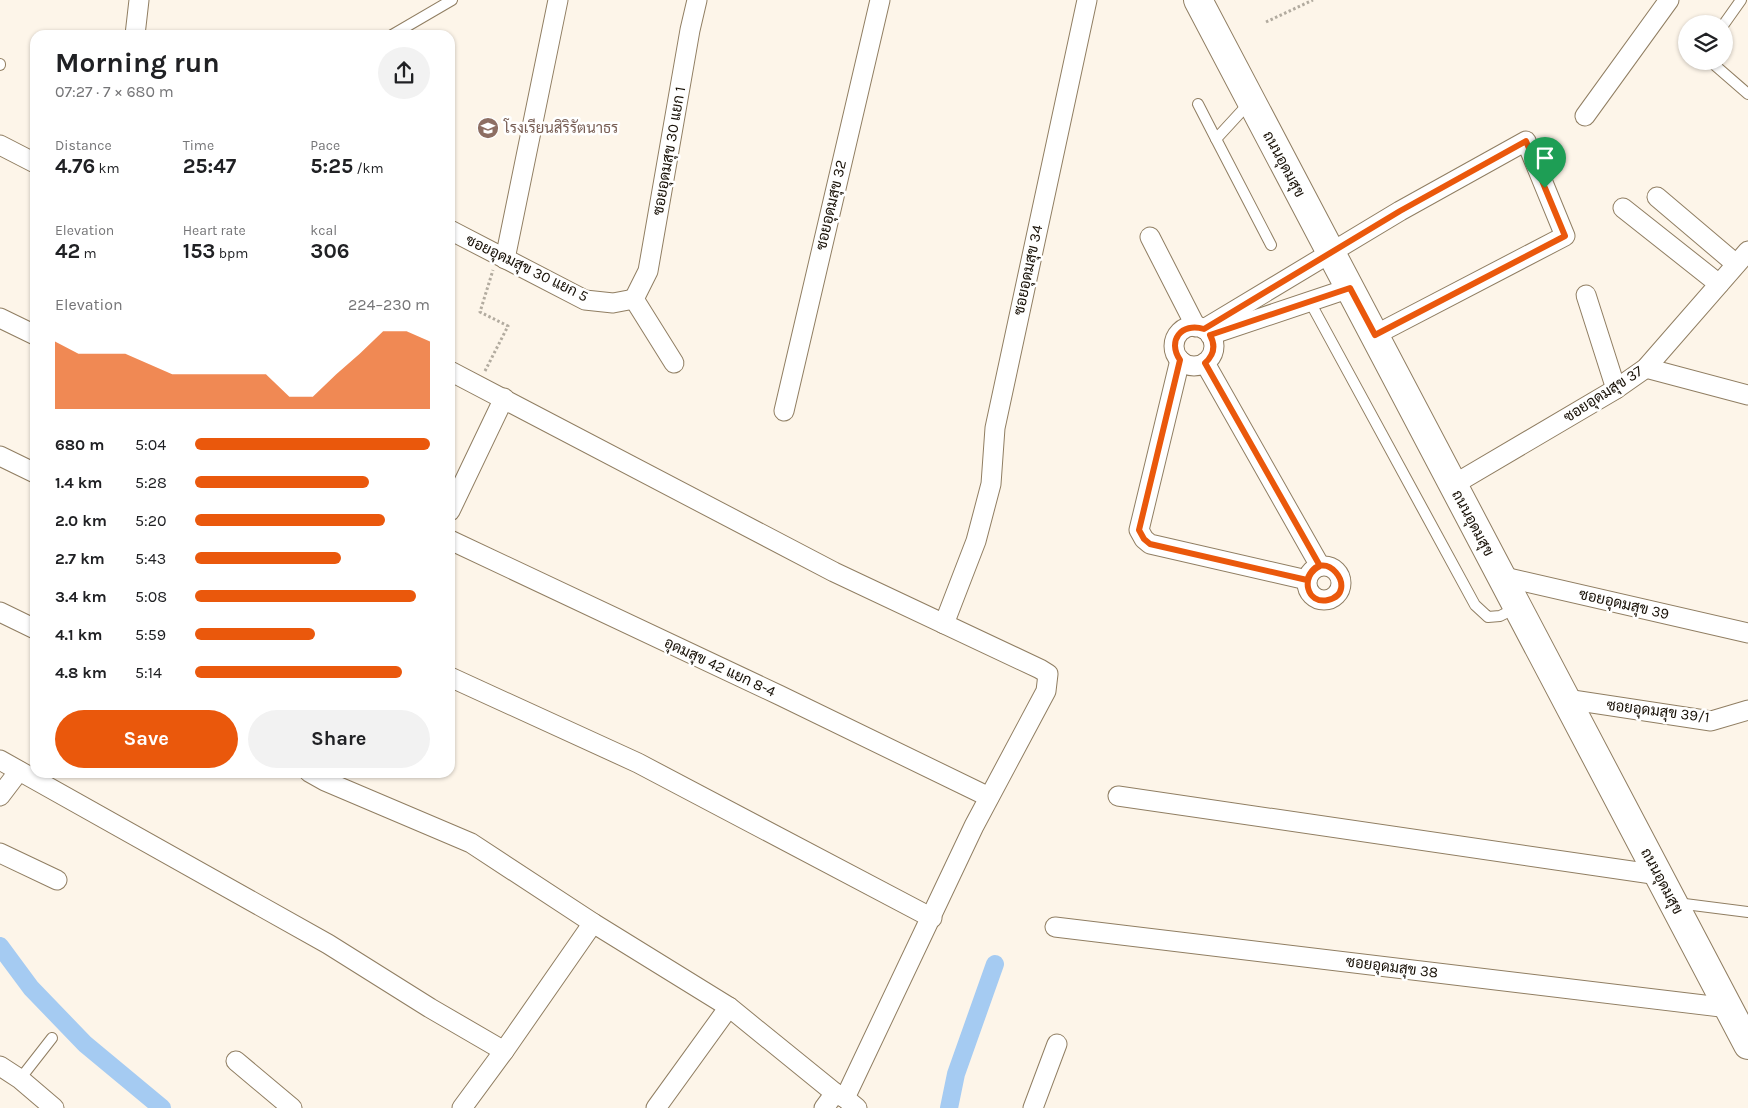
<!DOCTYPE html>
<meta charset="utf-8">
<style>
:root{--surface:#fff;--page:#f2f2f2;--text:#202124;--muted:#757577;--accent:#ea580c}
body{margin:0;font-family:Karla,Sarabun,sans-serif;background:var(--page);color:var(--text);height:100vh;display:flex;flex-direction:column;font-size:19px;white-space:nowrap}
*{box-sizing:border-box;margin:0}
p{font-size:16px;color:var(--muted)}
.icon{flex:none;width:28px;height:28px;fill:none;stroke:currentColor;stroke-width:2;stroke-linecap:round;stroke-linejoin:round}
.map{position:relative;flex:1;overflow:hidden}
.details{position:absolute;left:30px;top:30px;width:425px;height:748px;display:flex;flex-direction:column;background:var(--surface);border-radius:15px;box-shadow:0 1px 4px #0004}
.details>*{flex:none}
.tools{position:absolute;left:1678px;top:15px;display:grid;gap:10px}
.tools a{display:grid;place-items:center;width:55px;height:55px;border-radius:50%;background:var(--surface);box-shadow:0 1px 4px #0004;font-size:25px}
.pin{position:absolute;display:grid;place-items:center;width:42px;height:42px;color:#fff;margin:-51px -21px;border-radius:50% 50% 50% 0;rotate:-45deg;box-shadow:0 0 5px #0007}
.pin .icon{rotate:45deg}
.round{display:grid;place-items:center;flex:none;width:52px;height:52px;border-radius:26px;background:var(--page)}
.head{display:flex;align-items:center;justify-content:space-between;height:85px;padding:0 25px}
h1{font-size:28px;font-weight:700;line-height:38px}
.stats{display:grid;grid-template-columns:repeat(3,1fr);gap:8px;height:85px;padding:5px 25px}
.stats div{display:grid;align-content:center}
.stats b{font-size:21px;font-weight:700}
.stats small{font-size:14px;font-weight:400}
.stats p{font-size:14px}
.chart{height:140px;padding:10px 25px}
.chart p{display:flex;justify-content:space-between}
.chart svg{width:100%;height:90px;margin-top:5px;fill:var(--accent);opacity:.7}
.button{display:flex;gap:10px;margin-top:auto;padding:10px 25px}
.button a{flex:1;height:58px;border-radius:30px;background:var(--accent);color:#fff;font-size:20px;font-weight:700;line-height:58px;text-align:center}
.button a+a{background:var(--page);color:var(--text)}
ul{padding:0 25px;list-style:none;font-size:16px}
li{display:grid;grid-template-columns:80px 60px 1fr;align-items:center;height:38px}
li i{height:12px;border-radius:6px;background:var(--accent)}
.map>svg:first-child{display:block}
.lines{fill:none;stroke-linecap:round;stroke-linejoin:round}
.canal{stroke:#a5cbf2;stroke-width:18}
.service-casing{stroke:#907e62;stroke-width:12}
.minor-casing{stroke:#907e62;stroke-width:21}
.secondary-casing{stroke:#907e62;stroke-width:30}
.path{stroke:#b2ab9f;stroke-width:3;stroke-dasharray:2.5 2.5;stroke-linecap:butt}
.service{stroke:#fff;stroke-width:10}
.minor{stroke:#fff;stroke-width:19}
.secondary{stroke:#fff;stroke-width:28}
.route-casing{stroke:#fff;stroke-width:10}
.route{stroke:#ea580c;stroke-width:6}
.labels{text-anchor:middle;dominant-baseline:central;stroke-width:5;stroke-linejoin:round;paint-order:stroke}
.education-label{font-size:15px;fill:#785e54;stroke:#fff;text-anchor:start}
.street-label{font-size:15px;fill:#181107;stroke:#fff}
</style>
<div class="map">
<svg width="1748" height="1108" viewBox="0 0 1748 1108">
<rect width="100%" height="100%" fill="#fdf5e9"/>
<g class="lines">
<g class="canal">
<polyline points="0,946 31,988 85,1044 162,1108"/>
<polyline points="949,1108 956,1074 995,964"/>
</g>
<g class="service-casing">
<g id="service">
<polyline points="1724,24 1741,0"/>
<polyline points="392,35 452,0"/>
<polyline points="1710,61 1748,94"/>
<polyline points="0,65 0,64"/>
<polyline points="1250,102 1216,139 1271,245"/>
<polyline points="1198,104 1216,139"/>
<polyline points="1310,302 1475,605 1488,617 1500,616 1516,608"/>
<polyline points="1677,903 1748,912"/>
<polyline points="20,1079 52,1038"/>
</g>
</g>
<g class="minor-casing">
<g id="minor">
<polyline points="135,35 139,0"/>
<polyline points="1585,116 1669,0"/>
<polyline points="0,145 35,163"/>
<polyline points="1657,197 1736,264"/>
<polyline points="1623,208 1719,284"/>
<polyline points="450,230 585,300 613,303 634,299"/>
<polyline points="1150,237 1196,327"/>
<polyline points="505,259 558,0"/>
<polyline points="1586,295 1616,389"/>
<polyline points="634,299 648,271 690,30 697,0"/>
<polyline points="634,299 674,363"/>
<polyline points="0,318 35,335"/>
<circle cx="1194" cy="346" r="20"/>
<polyline points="1204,329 1400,211 1526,141 1565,236 1375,335"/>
<polyline points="1210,335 1350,288"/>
<polyline points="1180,360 1139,530 1144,539 1150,544 1307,580"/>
<polyline points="1205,363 1320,566"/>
<polyline points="1646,368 1748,395"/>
<polyline points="450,371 834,572 1040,669 1048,674 1046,691 974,826 845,1098"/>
<polyline points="784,411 880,0"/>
<polyline points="0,456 35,473"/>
<polyline points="1453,485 1616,389 1646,368 1748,251"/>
<polyline points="450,511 504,398"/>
<polyline points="450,540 779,695 989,797"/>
<circle cx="1324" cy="583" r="17"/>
<polyline points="1500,576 1748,633"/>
<polyline points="0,612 35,629"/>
<polyline points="944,624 976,541 991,484 995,428 1087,0"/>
<polyline points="450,677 638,763 932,918"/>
<polyline points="1566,699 1711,721 1748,710"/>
<polyline points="0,760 328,944 430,1008 504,1051"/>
<polyline points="309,772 325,781 471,843 593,923 729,1007 835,1093 845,1098 857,1108"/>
<polyline points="0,796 19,771"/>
<polyline points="1118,796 1659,875"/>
<polyline points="0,853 57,880"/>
<polyline points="1055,927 1729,1008"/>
<polyline points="236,1061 292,1108"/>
<polyline points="0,1066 20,1079 54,1108"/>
<polyline points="462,1108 504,1051 593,923"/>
<polyline points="656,1108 729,1007"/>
<polyline points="824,1108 835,1093"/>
<polyline points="1033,1108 1057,1044"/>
</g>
</g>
<g class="secondary-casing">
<polyline id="secondary" points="1198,0 1748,1045"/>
</g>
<g class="path">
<polyline points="1266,22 1313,0"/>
<polyline points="485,371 508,326 480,312 493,270"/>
</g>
<use href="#service" class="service"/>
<use href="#minor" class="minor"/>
<use href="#secondary" class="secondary"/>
</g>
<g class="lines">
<g class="route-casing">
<path id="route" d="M1545,188L1526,141L1400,211L1204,329C1181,322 1167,341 1180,360L1139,530L1144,539L1150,544L1307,580C1322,541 1362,592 1328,600C1307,605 1299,576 1320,566L1205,363C1214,355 1216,346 1210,335L1350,288L1375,335L1565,236L1545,188"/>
</g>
<use href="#route" class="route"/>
</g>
<defs>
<g id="school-disc" transform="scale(1.125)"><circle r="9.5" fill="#8d6e63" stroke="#fff"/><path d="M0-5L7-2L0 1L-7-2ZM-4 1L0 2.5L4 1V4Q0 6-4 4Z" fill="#fff"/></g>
</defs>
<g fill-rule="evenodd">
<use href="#school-disc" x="488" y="128"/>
</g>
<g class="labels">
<g class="education-label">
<text x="504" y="128">โรงเรียนสิริรัตนาธร</text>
</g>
<g class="street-label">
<text transform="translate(669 151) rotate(-80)">ซอยอุดมสุข 30 แยก 1</text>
<text transform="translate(1284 164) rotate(62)">ถนนอุดมสุข</text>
<text transform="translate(831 205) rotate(-77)">ซอยอุดมสุข 32</text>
<text transform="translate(527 268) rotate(26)">ซอยอุดมสุข 30 แยก 5</text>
<text transform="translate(1028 270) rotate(-78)">ซอยอุดมสุข 34</text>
<text transform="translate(1603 394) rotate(-33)">ซอยอุดมสุข 37</text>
<text transform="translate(1473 523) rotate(62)">ถนนอุดมสุข</text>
<text transform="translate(1624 604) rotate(13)">ซอยอุดมสุข 39</text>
<text transform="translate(720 667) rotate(25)">อุดมสุข 42 แยก 8-4</text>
<text transform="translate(1658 711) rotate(7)">ซอยอุดมสุข 39/1</text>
<text transform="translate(1662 881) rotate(62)">ถนนอุดมสุข</text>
<text transform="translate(1392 967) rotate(7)">ซอยอุดมสุข 38</text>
</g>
</g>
</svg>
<div class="tools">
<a><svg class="icon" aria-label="layers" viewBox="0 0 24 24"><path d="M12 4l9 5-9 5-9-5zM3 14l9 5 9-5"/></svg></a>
</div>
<div class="pin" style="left:1545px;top:188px;background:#1e9e55"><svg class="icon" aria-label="arrive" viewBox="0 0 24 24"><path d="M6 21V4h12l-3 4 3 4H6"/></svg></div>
<section class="details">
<div class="head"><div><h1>Morning run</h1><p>07:27 · 7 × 680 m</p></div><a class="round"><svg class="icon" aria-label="share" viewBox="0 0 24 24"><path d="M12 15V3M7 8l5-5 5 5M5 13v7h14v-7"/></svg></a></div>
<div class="stats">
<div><p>Distance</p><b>4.76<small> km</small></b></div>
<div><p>Time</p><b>25:47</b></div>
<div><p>Pace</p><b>5:25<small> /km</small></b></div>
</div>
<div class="stats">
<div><p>Elevation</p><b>42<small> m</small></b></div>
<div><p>Heart rate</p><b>153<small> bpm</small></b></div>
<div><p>kcal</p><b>306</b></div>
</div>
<div class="chart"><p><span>Elevation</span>224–230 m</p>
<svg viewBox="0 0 160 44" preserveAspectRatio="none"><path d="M0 44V11L10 17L20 17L30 17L40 22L50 27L60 27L70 27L80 27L90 27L100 38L110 38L120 27L130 17L140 6L150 6L160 11V44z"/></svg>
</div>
<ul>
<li><b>680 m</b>5:04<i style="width:100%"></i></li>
<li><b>1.4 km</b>5:28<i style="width:74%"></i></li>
<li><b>2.0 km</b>5:20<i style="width:81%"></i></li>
<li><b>2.7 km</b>5:43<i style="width:62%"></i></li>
<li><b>3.4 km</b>5:08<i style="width:94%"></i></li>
<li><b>4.1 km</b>5:59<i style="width:51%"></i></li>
<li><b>4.8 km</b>5:14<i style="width:88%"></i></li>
</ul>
<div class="button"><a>Save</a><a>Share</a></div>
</section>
</div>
